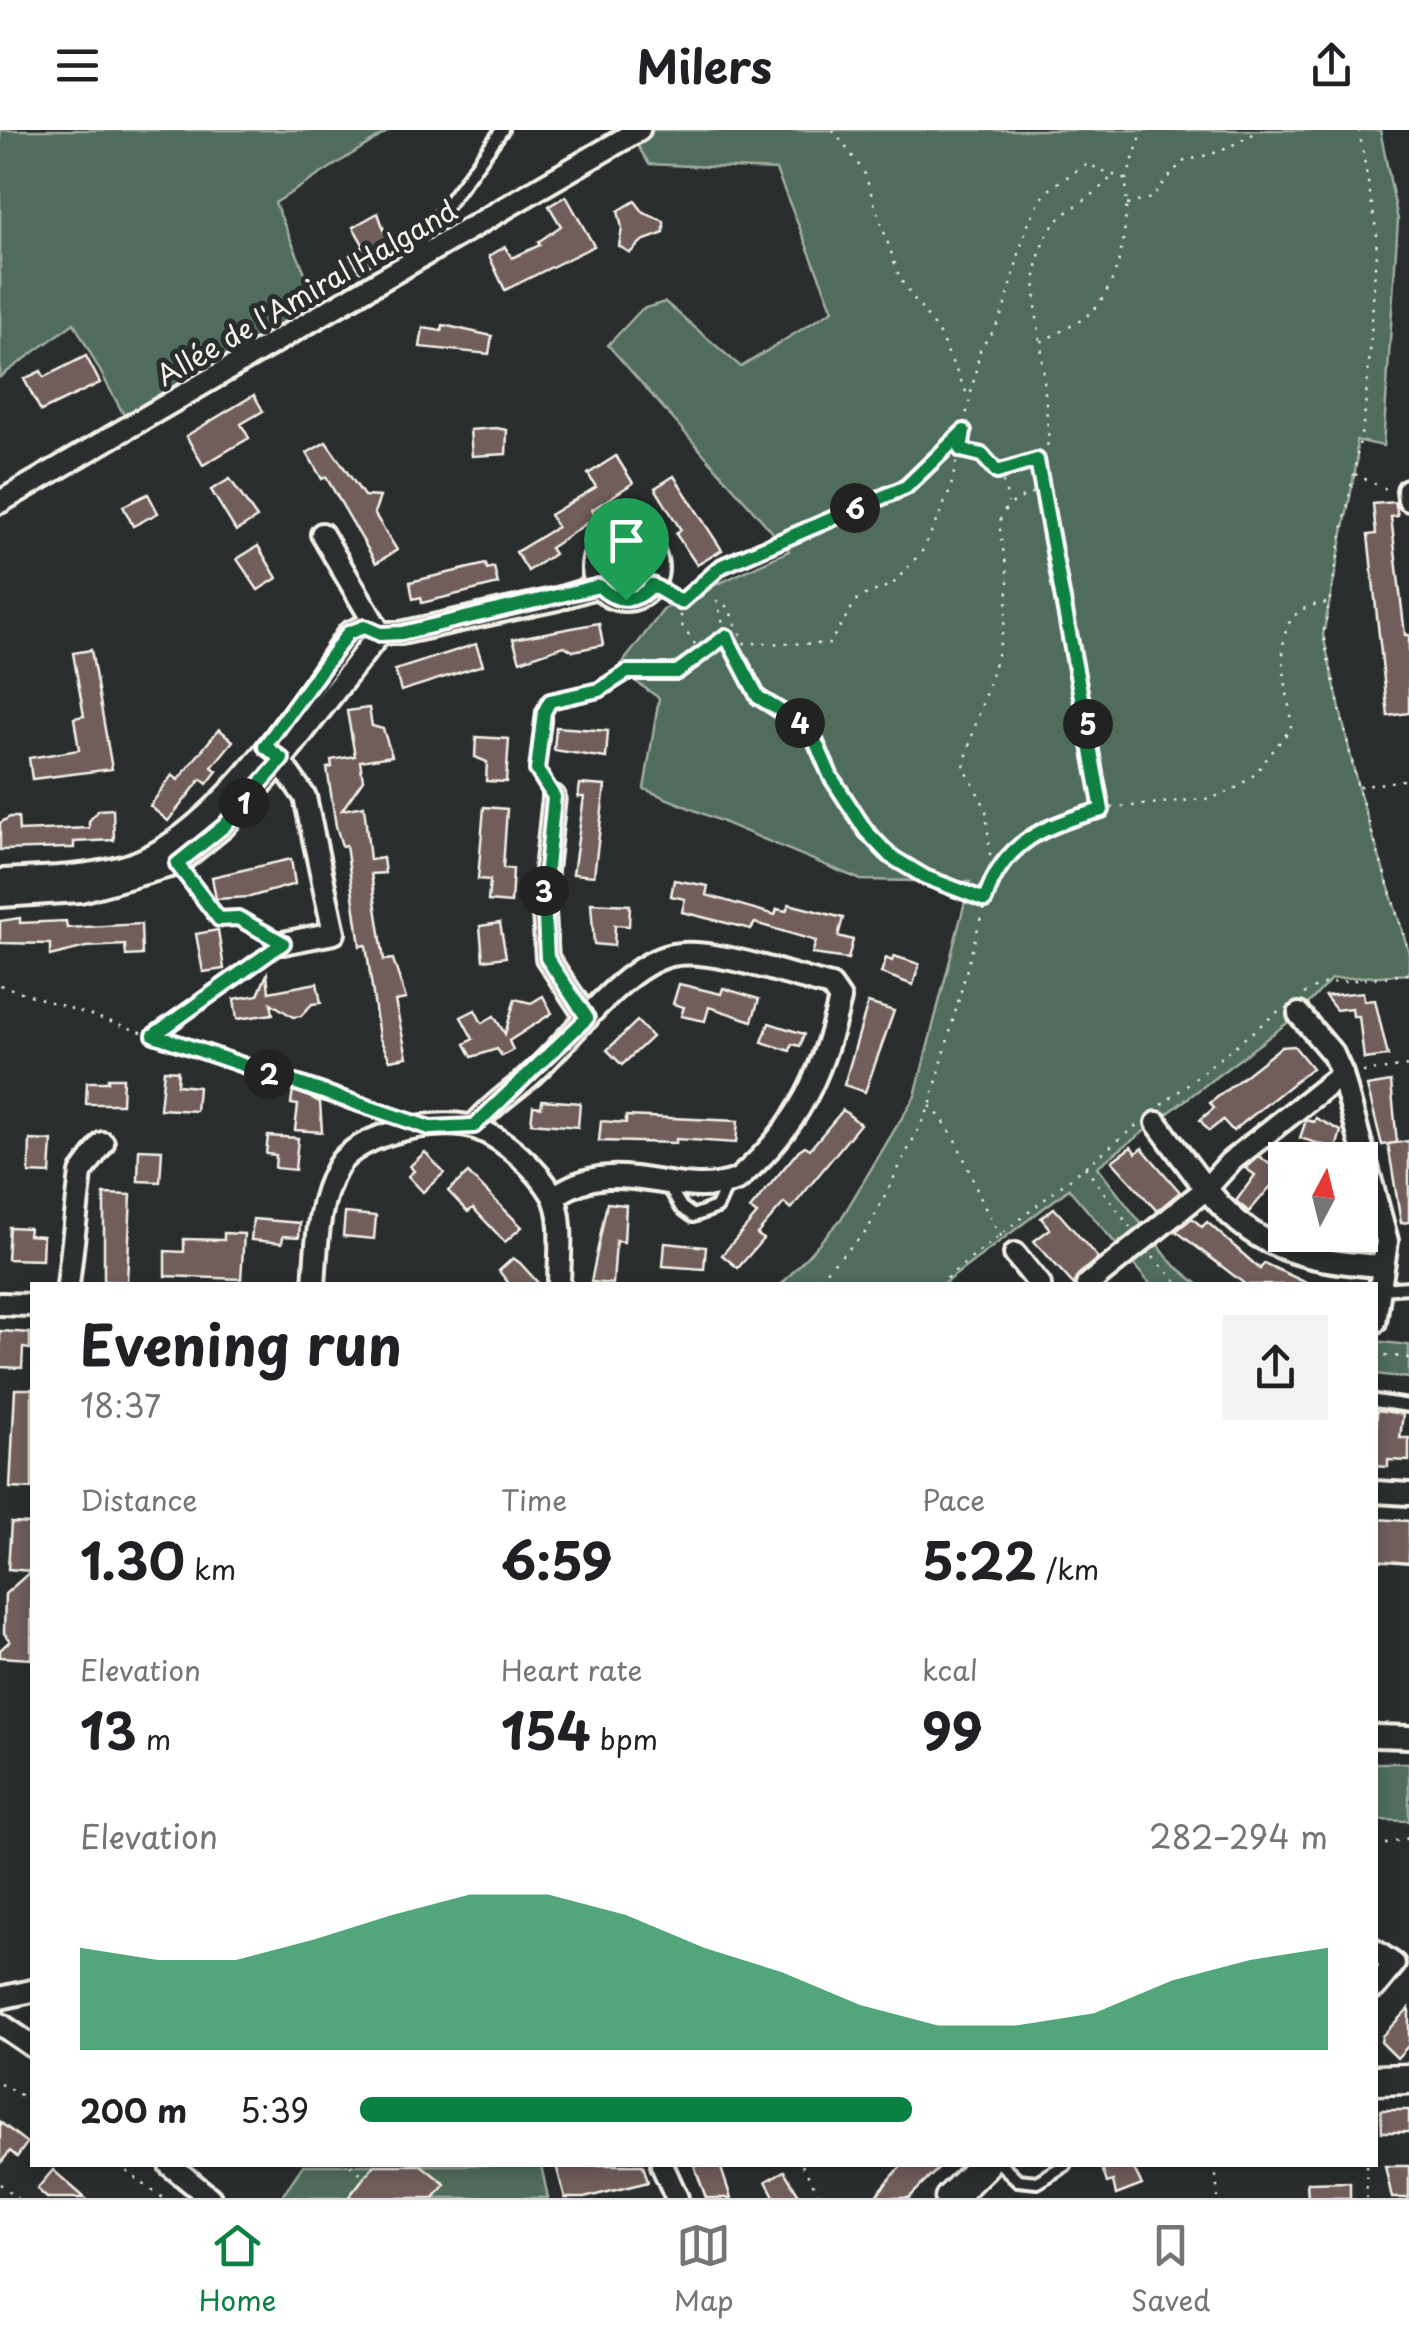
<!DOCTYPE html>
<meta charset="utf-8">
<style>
:root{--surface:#fff;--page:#f2f2f2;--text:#202124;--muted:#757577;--line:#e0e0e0;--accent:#0b8043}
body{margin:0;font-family:"Playpen Sans",sans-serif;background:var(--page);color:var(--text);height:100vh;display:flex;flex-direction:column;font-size:38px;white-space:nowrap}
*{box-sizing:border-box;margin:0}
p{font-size:32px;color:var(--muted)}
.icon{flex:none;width:55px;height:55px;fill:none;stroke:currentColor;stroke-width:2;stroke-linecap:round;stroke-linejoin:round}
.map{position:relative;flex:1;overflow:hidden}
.panel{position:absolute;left:30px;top:1152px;width:1348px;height:885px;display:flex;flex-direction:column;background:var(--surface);border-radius:0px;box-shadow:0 5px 15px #0003}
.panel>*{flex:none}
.needle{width:65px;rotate:7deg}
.fabs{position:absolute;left:1268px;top:1012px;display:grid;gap:20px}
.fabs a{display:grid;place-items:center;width:110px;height:110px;border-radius:0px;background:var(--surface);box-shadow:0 5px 15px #0003;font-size:50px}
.pin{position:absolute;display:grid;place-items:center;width:85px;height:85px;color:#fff;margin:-102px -42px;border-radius:50% 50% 50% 0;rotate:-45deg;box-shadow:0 0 10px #0007}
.pin .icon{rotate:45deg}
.km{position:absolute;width:50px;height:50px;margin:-25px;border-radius:50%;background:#222;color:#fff;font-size:28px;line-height:50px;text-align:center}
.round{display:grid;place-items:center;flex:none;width:105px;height:105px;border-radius:0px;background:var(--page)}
.overview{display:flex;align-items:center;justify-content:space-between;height:170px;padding:0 50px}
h1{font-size:55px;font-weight:700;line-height:75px}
.stats{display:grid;grid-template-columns:repeat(3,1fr);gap:15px;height:170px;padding:10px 50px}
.stats div{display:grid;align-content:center}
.stats b{font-size:50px;font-weight:700}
.stats small{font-size:28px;font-weight:400}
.stats p{font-size:28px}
.chart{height:280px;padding:20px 50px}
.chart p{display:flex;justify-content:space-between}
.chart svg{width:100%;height:180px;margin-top:10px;fill:var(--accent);opacity:.7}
ul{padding:0 50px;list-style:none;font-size:32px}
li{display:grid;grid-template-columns:160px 120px 1fr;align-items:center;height:75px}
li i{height:25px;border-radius:12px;background:var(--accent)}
header{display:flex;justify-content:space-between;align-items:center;height:130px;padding:0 50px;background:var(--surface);font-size:45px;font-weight:700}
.menu{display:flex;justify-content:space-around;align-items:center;height:140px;border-top:2px solid var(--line);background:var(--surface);font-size:28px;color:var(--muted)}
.menu a{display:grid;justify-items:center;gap:5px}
.menu .on{color:var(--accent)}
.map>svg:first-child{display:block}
.green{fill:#506c5b;stroke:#a2aea2;stroke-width:2.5}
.building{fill:#705d5c;stroke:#f4f1e8;stroke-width:2.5}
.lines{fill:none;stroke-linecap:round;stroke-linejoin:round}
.lane-casing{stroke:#f4f1e8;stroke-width:18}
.street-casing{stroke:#f4f1e8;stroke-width:28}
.secondary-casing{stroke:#f4f1e8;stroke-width:35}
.path{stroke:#f4f1e8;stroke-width:2.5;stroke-dasharray:2.5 8;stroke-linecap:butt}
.lane{stroke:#2a2d2e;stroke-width:10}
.street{stroke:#2a2d2e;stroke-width:20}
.secondary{stroke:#2a2d2e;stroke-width:28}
.route-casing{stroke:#fff;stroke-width:20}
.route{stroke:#0b8043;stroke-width:12}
.labels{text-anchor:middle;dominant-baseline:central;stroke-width:10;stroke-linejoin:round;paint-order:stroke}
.street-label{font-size:28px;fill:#f4f1e8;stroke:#2a2d2e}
</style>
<header><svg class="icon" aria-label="menu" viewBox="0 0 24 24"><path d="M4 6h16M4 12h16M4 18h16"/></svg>Milers<svg class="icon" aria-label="share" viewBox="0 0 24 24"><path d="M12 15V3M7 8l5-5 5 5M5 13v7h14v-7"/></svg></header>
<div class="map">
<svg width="1409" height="2068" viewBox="0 0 1409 2068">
<rect width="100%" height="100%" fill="#2a2d2e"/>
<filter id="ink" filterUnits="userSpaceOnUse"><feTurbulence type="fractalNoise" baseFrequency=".01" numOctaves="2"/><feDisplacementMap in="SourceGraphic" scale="20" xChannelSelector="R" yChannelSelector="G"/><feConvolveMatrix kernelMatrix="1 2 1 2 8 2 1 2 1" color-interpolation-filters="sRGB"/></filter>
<g filter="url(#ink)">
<g class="green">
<polygon points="0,0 390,0 275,73 325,189 131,298 74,193 0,247"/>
<polygon points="628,0 1380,0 1398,90 1383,316 1356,310 1357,331 1323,505 1358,658 1409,823 1409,844 1331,849 1299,884 1097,1037 1172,1133 1199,1155 1151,1155 1069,1059 942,1155 781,1155 841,1089 915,966 970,752 861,750 644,659 659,568 618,539 664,479 789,421 608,215 642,179 665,172 741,237 833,180 776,40 649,34"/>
<polygon points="1375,1211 1409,1215 1409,1248 1375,1244"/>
<polygon points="1375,1633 1409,1633 1409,1691 1375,1690"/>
<polygon points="303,2035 374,2035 348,2068 281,2068"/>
<polygon points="421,2035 541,2035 548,2068 434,2068"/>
</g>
<g class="building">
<polygon points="566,66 594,116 505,160 489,126 505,117 512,128 540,115 538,112 561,96 549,76"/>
<polygon points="635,71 644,83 664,91 664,103 642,111 630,123 619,116 622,98 618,81"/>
<polygon points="378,83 392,122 360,141 350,125 364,116 353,97"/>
<polygon points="443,195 492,206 489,224 420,217 423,198 442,201"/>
<polygon points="86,226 100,253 41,281 24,249 41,241 44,247"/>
<polygon points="254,265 263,281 241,294 249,308 203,335 186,306"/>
<polygon points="496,298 507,300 506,324 472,326 470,300"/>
<polygon points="326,312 364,366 380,367 374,383 397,420 376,433 326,347 322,349 307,323"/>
<polygon points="616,326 633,353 592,380 596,387 550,418 554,424 528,441 516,422 557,397 550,385 596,357 588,344"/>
<polygon points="674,346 722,420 697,435 676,404 681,400 655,358"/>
<polygon points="230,349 257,388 236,401 211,360"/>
<polygon points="148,364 158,383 133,396 123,376"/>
<polygon points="1395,372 1398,386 1391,387 1405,505 1409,505 1409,583 1388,586 1368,405 1376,404 1373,374"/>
<polygon points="258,416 277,448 258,460 237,429"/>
<polygon points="486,434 487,439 494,437 498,454 422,473 421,467 413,469 410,452"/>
<polygon points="599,493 603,515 573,521 564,516 520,531 513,509"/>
<polygon points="476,514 483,535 401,561 395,540"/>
<polygon points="91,520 112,639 32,649 29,628 79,620 74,588 84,586 73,523"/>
<polygon points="369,578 372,596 383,599 392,626 360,631 363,650 342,680 364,676 370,730 383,728 385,743 371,744 384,830 393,829 406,869 395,871 407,927 390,930 379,907 366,815 360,816 346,715 342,716 336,696 327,638 332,637 331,630 355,626 347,581"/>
<polygon points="556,597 608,601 606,628 554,620"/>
<polygon points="219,599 233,611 212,637 217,641 207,654 201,649 168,691 150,676 172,645 178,650"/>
<polygon points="476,607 509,609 506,652 486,651 487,632 475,627"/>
<polygon points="580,654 605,656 594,746 573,744 584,667 578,667"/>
<polygon points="484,677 507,679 503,738 513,739 511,773 488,771 490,750 478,749"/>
<polygon points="113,679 114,710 74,712 74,718 67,718 0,720 0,693 10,687 18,687 19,701 89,698 89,691 99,680"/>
<polygon points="291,729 295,754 250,767 216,769 212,747"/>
<polygon points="674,750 708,756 706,765 775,785 777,779 786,781 789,774 843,788 838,806 853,810 848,829 812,824 816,811 755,793 751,799 682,782 685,769 671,766"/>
<polygon points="591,773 630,775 629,796 615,795 614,816 594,814"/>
<polygon points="20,788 20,793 66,791 67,798 141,794 142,825 126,826 125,815 86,817 50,826 50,814 0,813 0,791"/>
<polygon points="500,793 506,827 483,830 480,796"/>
<polygon points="218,800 224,839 203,842 196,804"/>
<polygon points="894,826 919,834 913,855 881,843 886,828 892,831"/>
<polygon points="267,844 269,862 317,853 321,873 312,874 301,886 293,887 271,873 273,884 237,889 234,869 258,865"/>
<polygon points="679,854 721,864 723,858 759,869 752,891 709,877 705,891 681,886 684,877 673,874"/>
<polygon points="1363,862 1364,871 1375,870 1388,926 1364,929 1359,886 1353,886 1352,878 1336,880 1325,866"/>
<polygon points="543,866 552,883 509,911 513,920 502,926 497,919 472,927 465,914 473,909 461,887 475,880 482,893 494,886 505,904 515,869 531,873"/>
<polygon points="868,873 894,881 865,962 844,955"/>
<polygon points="637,891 652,907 622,935 607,920"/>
<polygon points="769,893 804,904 800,916 792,914 790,921 762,912"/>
<polygon points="1294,916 1312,938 1233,1001 1223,990 1209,1001 1200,990 1214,978 1210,973 1281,917"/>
<polygon points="164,940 178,941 177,955 198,957 196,981 160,979"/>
<polygon points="108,948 123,948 122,974 86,974 87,952 108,952"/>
<polygon points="1391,952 1397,1013 1382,1015 1367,956"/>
<polygon points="293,959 320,972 322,1002 295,1000 298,975 291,974"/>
<polygon points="542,970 580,973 578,997 531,993 533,976 541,977"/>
<polygon points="843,980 860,994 791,1079 784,1073 757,1104 763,1109 738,1138 722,1125 757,1084 750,1079 799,1020 805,1016 810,1019"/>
<polygon points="626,986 738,991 736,1013 676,1009 676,1013 599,1011 601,991 626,993"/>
<polygon points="1316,988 1341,1001 1336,1019 1300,1008 1306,990 1314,992"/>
<polygon points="268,1006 298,1008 295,1040 275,1038 276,1025 266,1024"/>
<polygon points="30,1010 52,1011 50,1044 29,1043"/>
<polygon points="1409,1011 1409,1092 1401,1093 1388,1014"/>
<polygon points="1131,1017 1136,1023 1142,1018 1180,1062 1157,1081 1112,1031"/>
<polygon points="139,1019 162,1020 160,1052 138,1051"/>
<polygon points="425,1022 444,1043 423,1062 408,1046 414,1041 410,1036"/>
<polygon points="1259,1026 1285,1046 1285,1070 1270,1057 1249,1082 1236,1071 1255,1045 1245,1038"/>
<polygon points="468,1043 522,1097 505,1112 473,1078 468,1082 448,1061"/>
<polygon points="104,1064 131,1065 127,1152 104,1151"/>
<polygon points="607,1073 626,1075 624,1112 616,1111 613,1154 591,1152"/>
<polygon points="1054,1078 1098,1128 1078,1145 1074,1155 1034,1111 1050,1099 1041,1088"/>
<polygon points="345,1083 376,1086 374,1109 343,1106"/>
<polygon points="1192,1088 1202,1097 1207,1092 1260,1139 1264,1133 1311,1155 1246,1155 1176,1101"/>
<polygon points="253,1089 300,1093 299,1107 283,1106 282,1113 251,1110"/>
<polygon points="9,1097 29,1098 28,1105 43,1106 42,1130 7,1129"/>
<polygon points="224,1103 244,1104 241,1149 165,1146 165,1121 184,1122 184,1109 224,1110"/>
<polygon points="665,1113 706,1117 704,1139 663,1136"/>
<polygon points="513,1128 520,1133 540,1155 510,1155 499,1141"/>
<polygon points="0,1201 30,1203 30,1219 23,1218 22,1238 0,1237"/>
<polygon points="15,1259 32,1259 32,1359 10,1358"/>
<polygon points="1377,1280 1403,1284 1400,1308 1409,1308 1409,1331 1388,1330 1388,1337 1375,1336"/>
<polygon points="1375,1389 1409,1391 1409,1433 1375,1430"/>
<polygon points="11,1393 32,1394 31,1529 0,1527 0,1520 10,1511 4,1503 5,1464 31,1441 8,1439"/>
<polygon points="1409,1878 1409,1915 1397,1928 1381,1912 1382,1906"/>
<polygon points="1381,1980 1409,1980 1409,2002 1382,2002"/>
<polygon points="0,1992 27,2013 17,2027 10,2021 0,2034"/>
<polygon points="374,2035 421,2035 445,2054 434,2068 348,2068"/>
<polygon points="556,2035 643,2035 648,2052 584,2068 565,2068"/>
<polygon points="694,2035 720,2035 731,2068 706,2068"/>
<polygon points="902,2035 942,2035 909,2068 874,2068"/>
<polygon points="1101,2035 1132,2035 1142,2055 1116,2065 1113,2051 1107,2053"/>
<polygon points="1385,2036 1409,2036 1409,2068 1392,2068"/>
<polygon points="53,2040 85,2068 47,2068 37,2059"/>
<polygon points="784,2041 801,2068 775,2068 766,2051"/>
<polygon points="1350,2052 1350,2068 1308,2068 1307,2053"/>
</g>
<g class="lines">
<g class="lane-casing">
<g id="lane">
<polyline points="412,130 415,119 502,0"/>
<polyline points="668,1055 681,1077 693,1086 717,1077 728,1053"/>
<polyline points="1380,1159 1409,1157"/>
<polyline points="1375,1271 1409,1276"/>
<polyline points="1002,2035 1018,2050 1037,2052 1065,2035"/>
</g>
</g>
<g class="street-casing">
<g id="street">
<polyline points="1408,360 1409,370"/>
<polyline points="0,372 639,0"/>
<polyline points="322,404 380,503"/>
<circle cx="625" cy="438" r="32"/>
<polyline points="275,624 305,667 334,803 283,813"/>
<polyline points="554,667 543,768 547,828 587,888"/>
<path d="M0,750C41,748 83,748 123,737C212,712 299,578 349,503L363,497L380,503H401L557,469L599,456"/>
<polyline points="0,766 80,761 177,734 224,696 268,647 380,503"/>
<polyline points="1299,884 1333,924 1342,944 1387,1111 1375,1192"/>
<path d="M1157,993C1229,1092 1250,1128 1381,1136"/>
<path d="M474,996C491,975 511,963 531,945C569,912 622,835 672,825C713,817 789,846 831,856L840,869C822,945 798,998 737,1050C674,1073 618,1020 554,1067"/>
<polyline points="1015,1124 1040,1155"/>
<polyline points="68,1155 81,1043 103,1013"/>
<path d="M314,1155C317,1115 317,1072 338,1036C357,1003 445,985 478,999C506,1010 537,1039 552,1064C565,1086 559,1130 559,1155"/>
<polyline points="1087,1155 1205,1060 1230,1032 1342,944"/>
<polyline points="0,1174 32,1175"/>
<polyline points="1375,1362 1409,1364"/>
<polyline points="1375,1606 1409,1607"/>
<polyline points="1375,1821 1394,1834 1375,1857"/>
<polyline points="0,1868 32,1861"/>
<polyline points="0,1894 32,1916"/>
<polyline points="170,2035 210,2068"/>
<polyline points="662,2035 677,2068"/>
</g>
</g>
<g class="secondary-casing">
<g id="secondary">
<polyline points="1375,1950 1409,1949"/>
<polyline points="950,2068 984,2035"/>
</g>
</g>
<g class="path">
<polyline points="833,0 864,42 900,149 938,202 969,268"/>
<polyline points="1359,0 1377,104 1370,222 1364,289 1323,505 1358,658 1409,823"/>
<polyline points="1126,50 1143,0"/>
<polyline points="1127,75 1151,68 1182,32 1221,21 1261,0"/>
<path d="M1040,210C1034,170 1028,113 1064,85C1082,70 1097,65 1112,46"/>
<path d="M963,321C992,327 1004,345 1008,373"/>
<polyline points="998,341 1037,330"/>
<polyline points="1355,344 1388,360"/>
<polyline points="652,455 680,471"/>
<polyline points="701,523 681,494 681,472 722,437 906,357 963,302"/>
<path d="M545,653C532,632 538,593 550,571L599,560L627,542H677L726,506"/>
<polyline points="1359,657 1409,649"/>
<path d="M992,746L986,679L964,637C977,578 1008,515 1008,454C1008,434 999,411 1000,392C1001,376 1021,368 1034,362L1046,366"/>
<polyline points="188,752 219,789 238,788 268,804"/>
<path d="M985,770C909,747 874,717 834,650C825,635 821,616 811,602C800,586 775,580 760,568C735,546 725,502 717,471L728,477L744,513L829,514L858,468L893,454L923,420L950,361L981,216C1017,183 1011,110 1043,67C1052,54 1073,44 1087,34L1126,50C1128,92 1123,153 1089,184C1076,195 1056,203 1041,212L1049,312L1037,330L1101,679"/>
<polyline points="0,855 388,984"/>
<polyline points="1304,864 1322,854 1409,844"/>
<polyline points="155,905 267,826"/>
<polyline points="1363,942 1409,936"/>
<polyline points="1162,975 1281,879"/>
<path d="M930,976C968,1012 972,1069 1005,1111"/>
<polyline points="1085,1037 1130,1097"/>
<polyline points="1153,1127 1180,1155"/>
<path d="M811,1155L867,1101L930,976L992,746L1019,712L1062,690L1101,679L1212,668L1233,660L1254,645L1291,598C1290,553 1259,477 1327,473"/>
<polyline points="938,1155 1137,995"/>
<polyline points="1375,1224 1409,1228"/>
<polyline points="1375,1717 1409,1708"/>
<polyline points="0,1954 32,1971"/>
<polyline points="118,2035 163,2068"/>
<polyline points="350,2035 365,2047"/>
<polyline points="802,2035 821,2068"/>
<polyline points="1215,2035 1218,2068"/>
<polyline points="1366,2035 1367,2068"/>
<polyline points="0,2054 17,2068"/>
<polyline points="255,2067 257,2068"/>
</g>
<use href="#lane" class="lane"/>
<use href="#street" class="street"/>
<use href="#secondary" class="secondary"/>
</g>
</g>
<g class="lines" filter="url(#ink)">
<g class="route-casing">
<path id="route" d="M964,301L961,320L982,325L997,342L1037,330L1102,680C1047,694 1002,712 985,770L925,747L890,726L866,701L831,647L810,599L758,567L726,506L677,542H627L599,560L550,571L544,582L537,640L554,667L544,768L547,828L587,888L474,996L430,998L154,905L283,813L238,788L219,789L177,734L224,696L282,629L265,616L348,503L364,497L380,504L402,503L599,456C616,473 636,474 652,455L681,472L722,436L906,357Z"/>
</g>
<use href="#route" class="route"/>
</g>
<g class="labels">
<g class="street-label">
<text transform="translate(306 162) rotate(-30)">Allée de l'Amiral Halgand</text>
</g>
</g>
</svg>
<div class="fabs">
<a><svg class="needle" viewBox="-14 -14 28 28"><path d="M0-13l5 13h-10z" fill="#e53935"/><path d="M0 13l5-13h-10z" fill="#757577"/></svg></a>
</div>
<div class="pin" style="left:626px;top:470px;background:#1e9e55"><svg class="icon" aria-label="arrive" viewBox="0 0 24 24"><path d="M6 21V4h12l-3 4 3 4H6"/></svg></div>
<b class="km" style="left:244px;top:673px">1</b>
<b class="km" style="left:269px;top:944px">2</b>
<b class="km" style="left:544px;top:761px">3</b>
<b class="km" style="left:800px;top:593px">4</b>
<b class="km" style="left:1088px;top:594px">5</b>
<b class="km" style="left:855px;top:378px">6</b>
<section class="panel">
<div class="overview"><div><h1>Evening run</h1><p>18:37</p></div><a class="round"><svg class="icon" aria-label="share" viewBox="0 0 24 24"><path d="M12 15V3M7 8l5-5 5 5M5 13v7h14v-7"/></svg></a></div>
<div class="stats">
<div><p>Distance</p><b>1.30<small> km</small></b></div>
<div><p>Time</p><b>6:59</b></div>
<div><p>Pace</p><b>5:22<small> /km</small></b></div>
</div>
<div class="stats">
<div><p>Elevation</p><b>13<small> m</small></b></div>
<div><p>Heart rate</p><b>154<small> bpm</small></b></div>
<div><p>kcal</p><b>99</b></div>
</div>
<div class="chart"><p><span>Elevation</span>282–294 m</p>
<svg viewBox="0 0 160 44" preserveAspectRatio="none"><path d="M0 44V19L10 22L20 22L30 17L40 11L50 6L60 6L70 11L80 19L90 25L100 33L110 38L120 38L130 35L140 27L150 22L160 19V44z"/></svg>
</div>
<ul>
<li><b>200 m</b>5:39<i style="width:57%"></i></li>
</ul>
</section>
</div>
<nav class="menu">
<a class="on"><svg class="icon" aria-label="home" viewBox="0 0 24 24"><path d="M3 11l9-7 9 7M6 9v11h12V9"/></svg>Home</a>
<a><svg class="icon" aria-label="map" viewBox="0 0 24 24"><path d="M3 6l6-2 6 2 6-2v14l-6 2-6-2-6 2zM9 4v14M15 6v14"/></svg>Map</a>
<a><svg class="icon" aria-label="saved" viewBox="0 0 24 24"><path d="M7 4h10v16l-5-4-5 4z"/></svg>Saved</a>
</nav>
